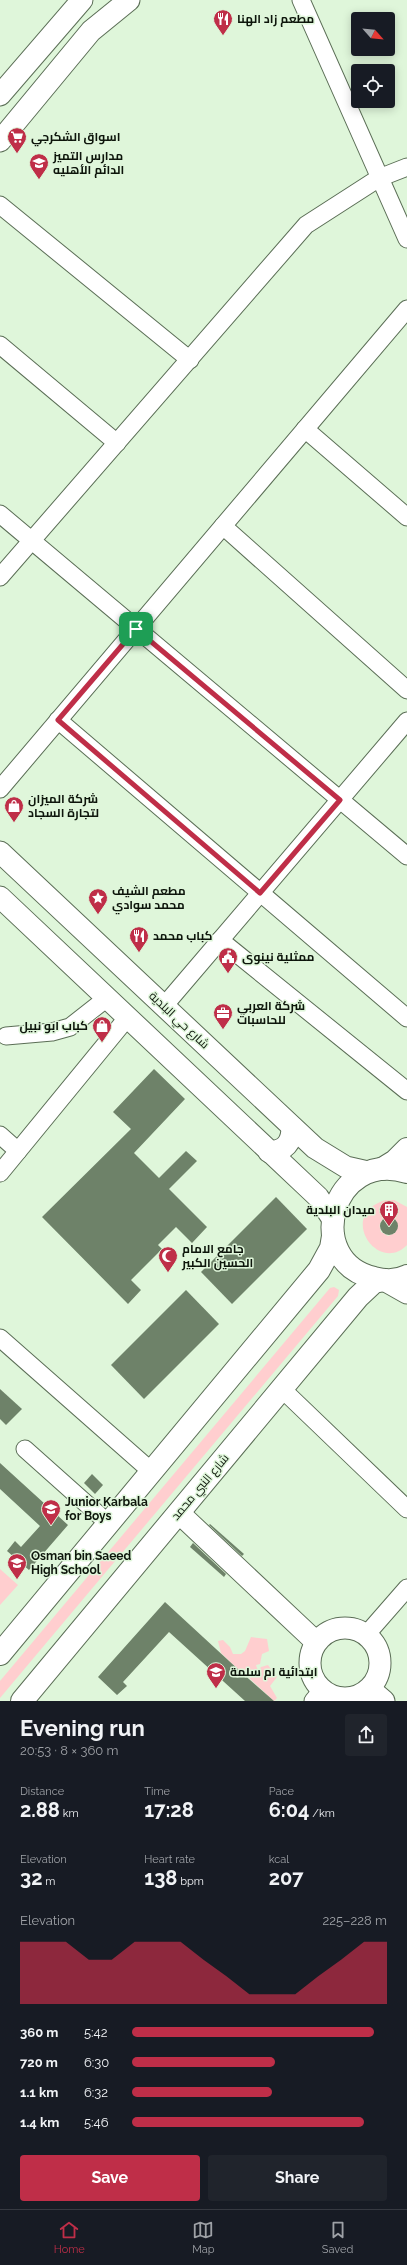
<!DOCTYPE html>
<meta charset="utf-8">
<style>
:root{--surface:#171b24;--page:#20242c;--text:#f1f3f6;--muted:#9ea1a6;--line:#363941;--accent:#bf2e48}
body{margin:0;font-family:Raleway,Cairo,sans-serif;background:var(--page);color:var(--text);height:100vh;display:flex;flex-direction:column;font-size:15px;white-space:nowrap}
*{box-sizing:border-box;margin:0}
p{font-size:13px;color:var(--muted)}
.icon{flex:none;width:22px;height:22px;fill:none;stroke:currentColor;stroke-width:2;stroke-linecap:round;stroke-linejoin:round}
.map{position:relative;height:1701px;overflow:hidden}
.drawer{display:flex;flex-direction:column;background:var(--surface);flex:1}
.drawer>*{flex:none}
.needle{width:26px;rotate:117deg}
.tools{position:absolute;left:351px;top:12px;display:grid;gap:8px}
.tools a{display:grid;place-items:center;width:44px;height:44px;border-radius:4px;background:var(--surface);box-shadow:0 2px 10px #0003;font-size:20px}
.pin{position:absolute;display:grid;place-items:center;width:34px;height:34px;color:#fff;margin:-17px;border-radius:8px;box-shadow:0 2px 6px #0006}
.round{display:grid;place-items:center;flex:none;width:42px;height:42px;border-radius:4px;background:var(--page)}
.summary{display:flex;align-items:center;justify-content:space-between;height:68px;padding:0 20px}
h1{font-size:22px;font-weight:700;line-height:30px}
.metrics{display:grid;grid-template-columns:repeat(3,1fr);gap:6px;height:68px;padding:4px 20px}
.metrics div{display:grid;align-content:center}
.metrics b{font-size:20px;font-weight:700}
.metrics small{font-size:11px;font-weight:400}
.metrics p{font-size:11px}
.chart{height:112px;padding:8px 20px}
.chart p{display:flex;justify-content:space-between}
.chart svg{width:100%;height:72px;margin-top:4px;fill:var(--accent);opacity:.7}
.button{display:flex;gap:8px;margin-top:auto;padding:8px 20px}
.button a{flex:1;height:46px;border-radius:4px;background:var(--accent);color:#fff;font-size:16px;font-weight:700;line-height:46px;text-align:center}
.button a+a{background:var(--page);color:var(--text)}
ul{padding:0 20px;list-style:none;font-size:13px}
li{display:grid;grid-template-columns:64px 48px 1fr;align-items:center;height:30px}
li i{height:10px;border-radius:5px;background:var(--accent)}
.menu{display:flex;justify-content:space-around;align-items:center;height:56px;border-top:1px solid var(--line);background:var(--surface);font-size:11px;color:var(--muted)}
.menu a{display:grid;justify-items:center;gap:2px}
.menu .on{color:var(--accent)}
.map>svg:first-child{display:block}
.green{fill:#ffcecf;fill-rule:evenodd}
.building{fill:#6e8269}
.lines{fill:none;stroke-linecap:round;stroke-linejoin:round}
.minor-casing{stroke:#5b6e56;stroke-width:19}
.major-casing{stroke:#5b6e56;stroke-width:23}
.highway-casing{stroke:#5b6e56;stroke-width:24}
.minor{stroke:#fff;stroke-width:17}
.major{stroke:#fff;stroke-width:21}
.highway{stroke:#fff;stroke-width:22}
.route-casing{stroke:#fff;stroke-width:8}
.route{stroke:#bf2e48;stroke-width:5}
.labels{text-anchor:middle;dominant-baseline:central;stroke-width:3;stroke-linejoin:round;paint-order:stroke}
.poi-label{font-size:12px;font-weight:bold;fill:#0d150b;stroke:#dff6da;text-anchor:start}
.street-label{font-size:12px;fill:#0d150b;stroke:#dff6da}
</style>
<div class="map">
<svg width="407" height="1701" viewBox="0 0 407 1701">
<rect width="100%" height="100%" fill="#dff6da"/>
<g class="green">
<path d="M386,1200H394L407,1207V1245C378,1275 336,1214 386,1200ZM388,1217L395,1219L398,1226L395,1233L388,1236L381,1232C378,1225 380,1219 388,1217Z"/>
<polygon points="334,1287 339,1290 338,1296 0,1698 0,1681 330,1288"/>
<polygon points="0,1569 18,1585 0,1605"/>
<polygon points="251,1637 267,1639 269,1651 262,1654 260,1664 256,1665 258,1671 261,1667 268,1665 277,1677 270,1686 277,1698 274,1701 248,1677 253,1674 251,1671 241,1672 221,1653 218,1641 223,1640 230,1647 233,1654 241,1654 245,1651"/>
</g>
<g class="building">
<polygon points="154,1069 185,1099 134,1153 159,1178 186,1151 197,1161 169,1189 207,1227 192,1243 176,1227 158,1245 162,1249 131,1280 141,1290 128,1304 42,1217 131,1129 113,1112"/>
<polygon points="276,1197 307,1229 232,1304 201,1272"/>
<circle cx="389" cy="1226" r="9"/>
<polygon points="186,1290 219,1324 144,1399 111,1365"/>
<polygon points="0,1389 22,1409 6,1425 0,1419"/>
<polygon points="0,1463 68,1525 29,1570 7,1551 15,1541 21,1547 40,1526 0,1489"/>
<polygon points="92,1474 103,1485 95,1494 84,1483"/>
<polygon points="210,1524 244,1554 242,1556 209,1525"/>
<polygon points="193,1543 226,1574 224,1577 190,1547"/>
<polygon points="165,1602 241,1672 274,1701 245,1701 169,1632 123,1682 127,1686 117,1695 98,1677"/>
</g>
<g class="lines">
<g class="minor-casing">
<g id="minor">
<polyline points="301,0 407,239"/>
<polyline points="0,205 190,360"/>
<polyline points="0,345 117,443"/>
<polyline points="305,429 407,517"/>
<polyline points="0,514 407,856"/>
<polyline points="223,526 407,690"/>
<polyline points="0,577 306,225 379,178 407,167"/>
<polyline points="58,720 407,1018"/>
<polyline points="0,789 407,309"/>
<polyline points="220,940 407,1091"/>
<polyline points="164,1006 407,721"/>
<polyline points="6,1036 52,1032 70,1027 107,998"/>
<polyline points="0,1135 18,1151"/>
<polyline points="0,1173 127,1018"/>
<polyline points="0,1338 151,1471"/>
<polyline points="282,1389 407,1509"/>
<polyline points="25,1449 108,1523"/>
<polyline points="366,1635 407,1588"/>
<polyline points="313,1701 322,1690"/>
</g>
</g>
<g class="major-casing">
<g id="major">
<polyline points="0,95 82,0"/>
<polyline points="0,141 91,31 129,0"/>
<polyline points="0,852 315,1148 346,1167 368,1172"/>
<polyline points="0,897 318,1197 332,1218"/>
<path d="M269,1152C285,1151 292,1143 292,1127"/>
<polyline points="384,1280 407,1293"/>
<polyline points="179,1513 316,1642"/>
<circle cx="345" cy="1663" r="35"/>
<polyline points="370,1689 384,1701"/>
</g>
</g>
<g class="highway-casing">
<g id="highway">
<polyline points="382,1169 395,1161 407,1149"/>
<path d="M407,1172C331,1149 302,1261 374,1278C385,1281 397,1281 407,1276"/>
<polyline points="0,1654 319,1270 331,1248 333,1236"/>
<polyline points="22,1701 358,1297 374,1282 384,1280"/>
</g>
</g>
<use href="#minor" class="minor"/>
<use href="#major" class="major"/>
<use href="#highway" class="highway"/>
</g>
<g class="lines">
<g class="route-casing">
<polygon id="route" points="136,629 340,800 260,893 58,720"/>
</g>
<use href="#route" class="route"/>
</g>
<defs>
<g id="restaurant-pin" transform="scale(1)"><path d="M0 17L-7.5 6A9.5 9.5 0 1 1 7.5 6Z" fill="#bf2e48" stroke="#dff6da"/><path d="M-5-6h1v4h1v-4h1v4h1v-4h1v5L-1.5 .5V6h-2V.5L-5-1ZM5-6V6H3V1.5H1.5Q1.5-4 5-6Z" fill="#fff"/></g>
<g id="supermarket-pin" transform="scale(1)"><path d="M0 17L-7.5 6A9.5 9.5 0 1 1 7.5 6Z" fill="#bf2e48" stroke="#dff6da"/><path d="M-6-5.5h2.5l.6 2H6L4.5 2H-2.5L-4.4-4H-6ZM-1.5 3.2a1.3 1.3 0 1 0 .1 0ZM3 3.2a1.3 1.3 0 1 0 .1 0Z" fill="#fff"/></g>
<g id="school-pin" transform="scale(1)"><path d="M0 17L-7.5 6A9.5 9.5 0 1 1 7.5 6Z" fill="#bf2e48" stroke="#dff6da"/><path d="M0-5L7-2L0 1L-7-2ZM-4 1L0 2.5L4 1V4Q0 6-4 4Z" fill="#fff"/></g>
<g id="shop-pin" transform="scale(1)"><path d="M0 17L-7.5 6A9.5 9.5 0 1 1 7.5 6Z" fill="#bf2e48" stroke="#dff6da"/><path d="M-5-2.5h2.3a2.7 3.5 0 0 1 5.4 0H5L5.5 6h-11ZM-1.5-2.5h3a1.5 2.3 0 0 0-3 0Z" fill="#fff"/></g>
<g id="sight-pin" transform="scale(1)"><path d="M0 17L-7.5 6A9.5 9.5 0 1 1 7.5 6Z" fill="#bf2e48" stroke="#dff6da"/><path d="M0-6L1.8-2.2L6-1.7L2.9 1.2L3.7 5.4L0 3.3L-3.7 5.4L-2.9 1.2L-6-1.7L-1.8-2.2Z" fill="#fff"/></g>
<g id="civic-pin" transform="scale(1)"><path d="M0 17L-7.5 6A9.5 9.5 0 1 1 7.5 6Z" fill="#bf2e48" stroke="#dff6da"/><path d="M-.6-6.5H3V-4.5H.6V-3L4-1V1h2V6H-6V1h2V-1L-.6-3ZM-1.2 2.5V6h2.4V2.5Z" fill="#fff"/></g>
<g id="office-pin" transform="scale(1)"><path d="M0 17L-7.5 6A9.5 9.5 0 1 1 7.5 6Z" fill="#bf2e48" stroke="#dff6da"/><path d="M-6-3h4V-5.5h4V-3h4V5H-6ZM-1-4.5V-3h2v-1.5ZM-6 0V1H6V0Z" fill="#fff"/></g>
<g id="building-pin" transform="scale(1)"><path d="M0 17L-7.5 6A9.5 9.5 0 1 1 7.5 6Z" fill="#bf2e48" stroke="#dff6da"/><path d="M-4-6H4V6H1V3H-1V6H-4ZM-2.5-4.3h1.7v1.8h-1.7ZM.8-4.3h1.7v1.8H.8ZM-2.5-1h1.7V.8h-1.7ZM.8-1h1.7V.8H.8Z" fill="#fff"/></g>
<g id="mosque-pin" transform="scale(1)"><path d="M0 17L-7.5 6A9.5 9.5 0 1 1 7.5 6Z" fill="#bf2e48" stroke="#dff6da"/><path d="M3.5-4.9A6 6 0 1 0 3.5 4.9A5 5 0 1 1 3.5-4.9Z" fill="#fff"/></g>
</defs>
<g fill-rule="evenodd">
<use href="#restaurant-pin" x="223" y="19"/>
<use href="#supermarket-pin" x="17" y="137"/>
<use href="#school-pin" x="39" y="163"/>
<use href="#shop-pin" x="14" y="806"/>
<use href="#sight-pin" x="98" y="898"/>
<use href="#restaurant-pin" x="139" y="936"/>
<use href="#civic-pin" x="228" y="957"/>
<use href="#office-pin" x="223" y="1013"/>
<use href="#shop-pin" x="102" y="1026"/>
<use href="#building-pin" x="389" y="1210"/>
<use href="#mosque-pin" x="168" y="1256"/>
<use href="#school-pin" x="51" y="1509"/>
<use href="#school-pin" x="17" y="1563"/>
<use href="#school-pin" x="216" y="1672"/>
</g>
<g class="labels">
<g class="poi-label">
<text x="237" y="19">مطعم زاد الهنا</text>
<text x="31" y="137">اسواق الشكرجي</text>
<text x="53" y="156">مدارس التميز<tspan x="53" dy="14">الدائم الأهليه</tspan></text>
<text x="28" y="799">شركة الميزان<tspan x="28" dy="14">لتجارة السجاد</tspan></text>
<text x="112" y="891">مطعم الشيف<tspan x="112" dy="14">محمد سوادي</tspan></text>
<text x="153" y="936">كباب محمد</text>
<text x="242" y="957">ممثلية نينوى</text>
<text x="237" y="1006">شركة العربي<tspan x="237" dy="14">للحاسبات</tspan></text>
<text x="88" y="1026" text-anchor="end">كباب ابو نبيل</text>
<text x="375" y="1210" text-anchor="end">ميدان البلدية</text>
<text x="182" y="1249">جامع الامام<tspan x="182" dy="14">الحسين الكبير</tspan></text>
<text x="65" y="1502">Junior Karbala<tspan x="65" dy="14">for Boys</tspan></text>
<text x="31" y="1556">Osman bin Saeed<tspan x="31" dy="14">High School</tspan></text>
<text x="230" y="1672">ابتدائية ام سلمة</text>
</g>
<g class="street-label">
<text transform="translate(179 1020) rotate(43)">شارع حي البلدية</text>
<text transform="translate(200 1487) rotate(-50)">شارع النبي محمد</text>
</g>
</g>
</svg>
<div class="tools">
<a><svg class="needle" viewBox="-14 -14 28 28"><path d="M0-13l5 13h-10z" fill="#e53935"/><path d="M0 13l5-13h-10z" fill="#9ea1a6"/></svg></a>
<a><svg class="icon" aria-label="locate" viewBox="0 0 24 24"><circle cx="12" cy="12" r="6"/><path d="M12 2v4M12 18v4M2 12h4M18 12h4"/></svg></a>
</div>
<div class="pin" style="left:136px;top:629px;background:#1e9e55"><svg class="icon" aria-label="arrive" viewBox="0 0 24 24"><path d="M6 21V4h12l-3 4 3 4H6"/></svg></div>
</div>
<section class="drawer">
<div class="summary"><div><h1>Evening run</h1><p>20:53 · 8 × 360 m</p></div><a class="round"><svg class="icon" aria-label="share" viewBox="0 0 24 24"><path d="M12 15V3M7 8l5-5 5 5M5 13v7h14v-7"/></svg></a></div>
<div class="metrics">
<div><p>Distance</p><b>2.88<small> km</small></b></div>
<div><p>Time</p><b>17:28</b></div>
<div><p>Pace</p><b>6:04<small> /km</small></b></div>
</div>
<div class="metrics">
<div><p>Elevation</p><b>32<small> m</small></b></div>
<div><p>Heart rate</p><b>138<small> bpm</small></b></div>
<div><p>kcal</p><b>207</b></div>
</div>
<div class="chart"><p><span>Elevation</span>225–228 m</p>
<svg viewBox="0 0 160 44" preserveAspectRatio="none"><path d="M0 44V6L10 6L20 6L30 17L40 17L50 6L60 6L70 6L80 17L90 27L100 38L110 38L120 38L130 27L140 17L150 6L160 6V44z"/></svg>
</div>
<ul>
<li><b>360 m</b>5:42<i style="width:95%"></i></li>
<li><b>720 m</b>6:30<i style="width:56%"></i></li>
<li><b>1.1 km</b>6:32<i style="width:55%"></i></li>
<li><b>1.4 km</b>5:46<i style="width:91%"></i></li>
</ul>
<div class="button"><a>Save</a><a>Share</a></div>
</section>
<nav class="menu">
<a class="on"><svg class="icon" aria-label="home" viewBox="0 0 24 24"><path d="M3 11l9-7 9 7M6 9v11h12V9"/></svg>Home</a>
<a><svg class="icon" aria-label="map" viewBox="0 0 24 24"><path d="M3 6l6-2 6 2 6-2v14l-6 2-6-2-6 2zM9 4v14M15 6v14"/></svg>Map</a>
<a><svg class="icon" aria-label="saved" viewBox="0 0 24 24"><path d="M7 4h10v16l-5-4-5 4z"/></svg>Saved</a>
</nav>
